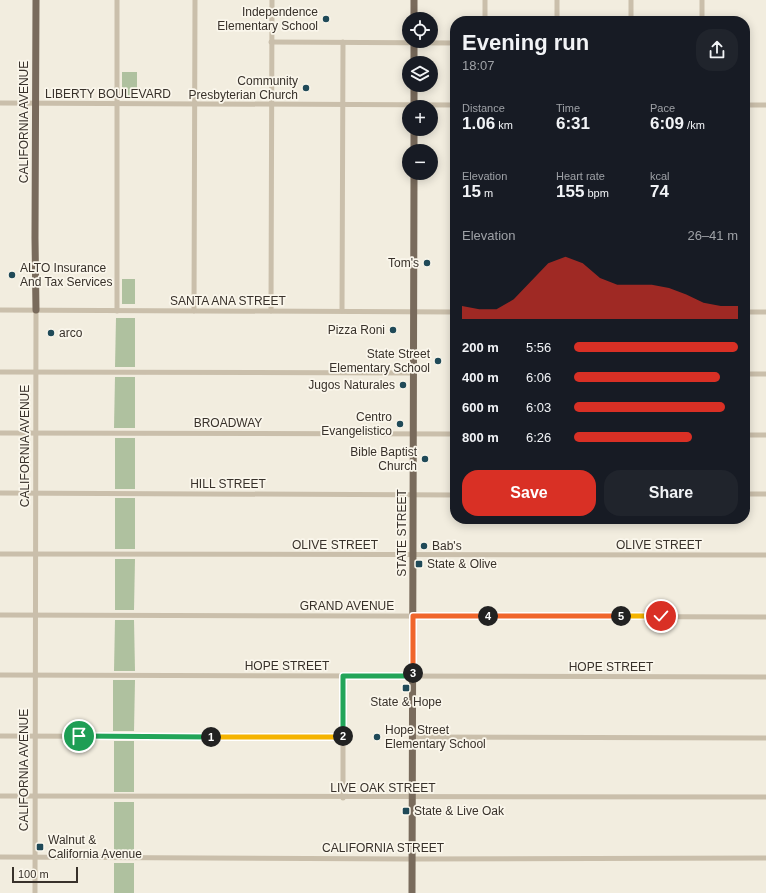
<!DOCTYPE html>
<meta charset="utf-8">
<style>
:root{--surface:#171b24;--page:#20242c;--text:#f1f3f6;--muted:#9ea1a6;--accent:#d93025}
body{margin:0;font-family:Arial,sans-serif;background:var(--page);color:var(--text);height:100vh;display:flex;flex-direction:column;font-size:15px;white-space:nowrap}
*{box-sizing:border-box;margin:0}
p{font-size:13px;color:var(--muted)}
.icon{flex:none;width:22px;height:22px;fill:none;stroke:currentColor;stroke-width:2;stroke-linecap:round;stroke-linejoin:round}
.map{position:relative;flex:1;overflow:hidden}
.details{position:absolute;left:450px;top:16px;width:300px;height:508px;display:flex;flex-direction:column;background:var(--surface);border-radius:16px;box-shadow:0 2px 10px #0003}
.details>*{flex:none}
.fabs{position:absolute;left:402px;top:12px;display:grid;gap:8px}
.fabs a{display:grid;place-items:center;width:36px;height:36px;border-radius:50%;background:var(--surface);box-shadow:0 2px 10px #0003;font-size:20px}
.scale{position:absolute;left:12px;bottom:10px;width:66px;box-sizing:border-box;padding-left:4px;border:2px solid #38312a;border-top:0;font-size:11px;line-height:14px;white-space:nowrap;color:#38312a;-webkit-text-stroke:3px #faf6eb;paint-order:stroke}
.pin{position:absolute;display:grid;place-items:center;width:34px;height:34px;color:#fff;margin:-17px;border:2px solid #fff;border-radius:50%;box-shadow:0 1px 4px #0007}
.km{position:absolute;width:20px;height:20px;margin:-10px;border-radius:50%;background:#222;color:#fff;font-size:11px;line-height:20px;text-align:center}
.round{display:grid;place-items:center;flex:none;width:42px;height:42px;border-radius:16px;background:var(--page)}
.overview{display:flex;align-items:center;justify-content:space-between;height:68px;padding:0 12px}
h1{font-size:22px;font-weight:700;line-height:30px}
.metrics{display:grid;grid-template-columns:repeat(3,1fr);gap:6px;height:68px;padding:4px 12px}
.metrics div{display:grid;align-content:center}
.metrics b{font-size:17px;font-weight:700}
.metrics small{font-size:11px;font-weight:400}
.metrics p{font-size:11px}
.chart{height:112px;padding:8px 12px}
.chart p{display:flex;justify-content:space-between}
.chart svg{width:100%;height:72px;margin-top:4px;fill:var(--accent);opacity:.7}
.button{display:flex;gap:8px;margin-top:auto;padding:8px 12px}
.button a{flex:1;height:46px;border-radius:16px;background:var(--accent);color:#fff;font-size:16px;font-weight:700;line-height:46px;text-align:center}
.button a+a{background:var(--page);color:var(--text)}
ul{padding:0 12px;list-style:none;font-size:13px}
li{display:grid;grid-template-columns:64px 48px 1fr;align-items:center;height:30px}
li i{height:10px;border-radius:5px;background:var(--accent)}
.map>svg:first-child{display:block}
.green{fill:#afc19f}
.lines{fill:none;stroke-linecap:round;stroke-linejoin:round}
.minor{stroke:#cabfab;stroke-width:5}
.major{stroke:#796b5c;stroke-width:7}
.split-1-casing{stroke:#fff;stroke-width:8}
.split-2-casing{stroke:#fff;stroke-width:8}
.split-3-casing{stroke:#fff;stroke-width:8}
.split-4-casing{stroke:#fff;stroke-width:8}
.split-5-casing{stroke:#fff;stroke-width:8}
.split-6-casing{stroke:#fff;stroke-width:8}
.split-1{stroke:#22a559;stroke-width:5}
.split-2{stroke:#f5b400;stroke-width:5}
.split-3{stroke:#22a559;stroke-width:5}
.split-4{stroke:#f0652b;stroke-width:5}
.split-5{stroke:#f0652b;stroke-width:5}
.split-6{stroke:#f5b400;stroke-width:5}
.poi-dot{fill:#204a58;stroke:#faf6eb;stroke-width:1.5}
.labels{text-anchor:middle;dominant-baseline:central;stroke-width:3.5;stroke-linejoin:round;paint-order:stroke}
.poi-label{font-size:12px;fill:#38312a;stroke:#faf6eb;text-anchor:end}
.street-label{font-size:12px;fill:#38312a;stroke:#faf6eb}
</style>
<div class="map">
<svg width="766" height="893" viewBox="0 0 766 893">
<rect width="100%" height="100%" fill="#f2eddf"/>
<g class="green">
<polygon points="122,72 137,72 137,98 122,97"/>
<rect x="122" y="279" width="13" height="25"/>
<polygon points="116,318 135,318 135,367 115,367"/>
<polygon points="115,377 135,377 135,428 114,428"/>
<rect x="115" y="438" width="20" height="51"/>
<rect x="115" y="498" width="20" height="51"/>
<polygon points="115,559 135,559 134,610 115,610"/>
<polygon points="115,620 134,620 135,671 114,671"/>
<polygon points="113,680 135,680 134,731 113,731"/>
<rect x="114" y="741" width="20" height="51"/>
<rect x="114" y="802" width="20" height="50"/>
<rect x="114" y="863" width="20" height="30"/>
</g>
<g class="lines">
<g class="minor">
<polyline points="485,0 485,21"/>
<polyline points="557,21 557,0"/>
<polyline points="631,21 631,0"/>
<polyline points="702,21 702,0"/>
<polyline points="271,42 455,43"/>
<polyline points="0,103 455,105"/>
<polyline points="745,105 766,105"/>
<polyline points="0,310 455,312"/>
<polyline points="117,311 117,0"/>
<polyline points="194,311 195,0"/>
<polyline points="271,311 272,0"/>
<polyline points="342,311 343,42"/>
<polyline points="745,312 766,312"/>
<polyline points="0,372 414,373"/>
<polyline points="745,374 766,374"/>
<polyline points="0,433 455,434"/>
<polyline points="745,435 766,435"/>
<polyline points="0,493 455,495"/>
<polyline points="745,494 766,494"/>
<polyline points="0,554 766,555"/>
<polyline points="0,615 766,617"/>
<polyline points="0,675 766,677"/>
<polyline points="343,676 343,798"/>
<polyline points="0,736 343,737"/>
<polyline points="413,737 766,738"/>
<polyline points="0,796 766,797"/>
<polyline points="0,857 412,859 766,858"/>
<polyline points="35,893 36,310"/>
</g>
<g class="major">
<polyline points="414,19 414,0"/>
<polyline points="414,63 414,41"/>
<polyline points="414,107 414,85"/>
<polyline points="414,151 414,129"/>
<polyline points="36,310 35,238 36,0"/>
<polyline points="412,893 414,173"/>
</g>
</g>
<g class="lines">
<g class="split-1-casing">
<polyline id="split-1" points="79,736 211,737"/>
</g>
<g class="split-2-casing">
<polyline id="split-2" points="211,737 343,737 343,736"/>
</g>
<g class="split-3-casing">
<polyline id="split-3" points="343,736 343,676 413,676 413,673"/>
</g>
<g class="split-4-casing">
<polyline id="split-4" points="413,673 413,616 488,616"/>
</g>
<g class="split-5-casing">
<polyline id="split-5" points="488,616 621,616"/>
</g>
<g class="split-6-casing">
<polyline id="split-6" points="621,616 661,616"/>
</g>
<use href="#split-1" class="split-1"/>
<use href="#split-2" class="split-2"/>
<use href="#split-3" class="split-3"/>
<use href="#split-4" class="split-4"/>
<use href="#split-5" class="split-5"/>
<use href="#split-6" class="split-6"/>
</g>
<g class="poi-dot">
<circle cx="326" cy="19" r="4"/>
<circle cx="306" cy="88" r="4"/>
<circle cx="427" cy="263" r="4"/>
<circle cx="12" cy="275" r="4"/>
<circle cx="393" cy="330" r="4"/>
<circle cx="51" cy="333" r="4"/>
<circle cx="438" cy="361" r="4"/>
<circle cx="403" cy="385" r="4"/>
<circle cx="400" cy="424" r="4"/>
<circle cx="425" cy="459" r="4"/>
<circle cx="424" cy="546" r="4"/>
<rect x="415" y="560" width="8" height="8" rx="2"/>
<rect x="402" y="684" width="8" height="8" rx="2"/>
<circle cx="377" cy="737" r="4"/>
<rect x="402" y="807" width="8" height="8" rx="2"/>
<rect x="36" y="843" width="8" height="8" rx="2"/>
</g>
<g class="labels">
<g class="poi-label">
<text x="318" y="12">Independence<tspan x="318" dy="14">Elementary School</tspan></text>
<text x="298" y="81">Community<tspan x="298" dy="14">Presbyterian Church</tspan></text>
<text x="419" y="263">Tom's</text>
<text x="20" y="268" text-anchor="start">ALTO Insurance<tspan x="20" dy="14">And Tax Services</tspan></text>
<text x="385" y="330">Pizza Roni</text>
<text x="59" y="333" text-anchor="start">arco</text>
<text x="430" y="354">State Street<tspan x="430" dy="14">Elementary School</tspan></text>
<text x="395" y="385">Jugos Naturales</text>
<text x="392" y="417">Centro<tspan x="392" dy="14">Evangelistico</tspan></text>
<text x="417" y="452">Bible Baptist<tspan x="417" dy="14">Church</tspan></text>
<text x="432" y="546" text-anchor="start">Bab's</text>
<text x="427" y="564" text-anchor="start">State &amp; Olive</text>
<text x="406" y="702" text-anchor="middle">State &amp; Hope</text>
<text x="385" y="730" text-anchor="start">Hope Street<tspan x="385" dy="14">Elementary School</tspan></text>
<text x="414" y="811" text-anchor="start">State &amp; Live Oak</text>
<text x="48" y="840" text-anchor="start">Walnut &amp;<tspan x="48" dy="14">California Avenue</tspan></text>
</g>
<g class="street-label">
<text x="108" y="94">LIBERTY BOULEVARD</text>
<text transform="translate(24 122) rotate(-90)">CALIFORNIA AVENUE</text>
<text x="228" y="301">SANTA ANA STREET</text>
<text x="228" y="423">BROADWAY</text>
<text transform="translate(25 446) rotate(-90)">CALIFORNIA AVENUE</text>
<text x="228" y="484">HILL STREET</text>
<text transform="translate(402 533) rotate(-90)">STATE STREET</text>
<text x="335" y="545">OLIVE STREET</text>
<text x="659" y="545">OLIVE STREET</text>
<text x="347" y="606">GRAND AVENUE</text>
<text x="287" y="666">HOPE STREET</text>
<text x="611" y="667">HOPE STREET</text>
<text transform="translate(24 770) rotate(-90)">CALIFORNIA AVENUE</text>
<text x="383" y="788">LIVE OAK STREET</text>
<text x="383" y="848">CALIFORNIA STREET</text>
</g>
</g>
</svg>
<div class="fabs">
<a><svg class="icon" aria-label="locate" viewBox="0 0 24 24"><circle cx="12" cy="12" r="6"/><path d="M12 2v4M12 18v4M2 12h4M18 12h4"/></svg></a>
<a><svg class="icon" aria-label="layers" viewBox="0 0 24 24"><path d="M12 4l9 5-9 5-9-5zM3 14l9 5 9-5"/></svg></a>
<a>+</a>
<a>−</a>
</div>
<div class="scale">100 m</div>
<div class="pin" style="left:79px;top:736px;background:#1e9e55"><svg class="icon" aria-label="arrive" viewBox="0 0 24 24"><path d="M6 21V4h12l-3 4 3 4H6"/></svg></div>
<div class="pin" style="left:661px;top:616px;background:#d93025"><svg class="icon" aria-label="check" viewBox="0 0 24 24"><path d="M5 12l5 5 9-10"/></svg></div>
<b class="km" style="left:211px;top:737px">1</b>
<b class="km" style="left:343px;top:736px">2</b>
<b class="km" style="left:413px;top:673px">3</b>
<b class="km" style="left:488px;top:616px">4</b>
<b class="km" style="left:621px;top:616px">5</b>
<section class="details">
<div class="overview"><div><h1>Evening run</h1><p>18:07</p></div><a class="round"><svg class="icon" aria-label="share" viewBox="0 0 24 24"><path d="M12 15V3M7 8l5-5 5 5M5 13v7h14v-7"/></svg></a></div>
<div class="metrics">
<div><p>Distance</p><b>1.06<small> km</small></b></div>
<div><p>Time</p><b>6:31</b></div>
<div><p>Pace</p><b>6:09<small> /km</small></b></div>
</div>
<div class="metrics">
<div><p>Elevation</p><b>15<small> m</small></b></div>
<div><p>Heart rate</p><b>155<small> bpm</small></b></div>
<div><p>kcal</p><b>74</b></div>
</div>
<div class="chart"><p><span>Elevation</span>26–41 m</p>
<svg viewBox="0 0 160 44" preserveAspectRatio="none"><path d="M0 44V36L10 38L20 38L30 32L40 21L50 10L60 6L70 10L80 19L90 23L100 23L110 23L120 25L130 29L140 34L150 36L160 36V44z"/></svg>
</div>
<ul>
<li><b>200 m</b>5:56<i style="width:100%"></i></li>
<li><b>400 m</b>6:06<i style="width:89%"></i></li>
<li><b>600 m</b>6:03<i style="width:92%"></i></li>
<li><b>800 m</b>6:26<i style="width:72%"></i></li>
</ul>
<div class="button"><a>Save</a><a>Share</a></div>
</section>
</div>
